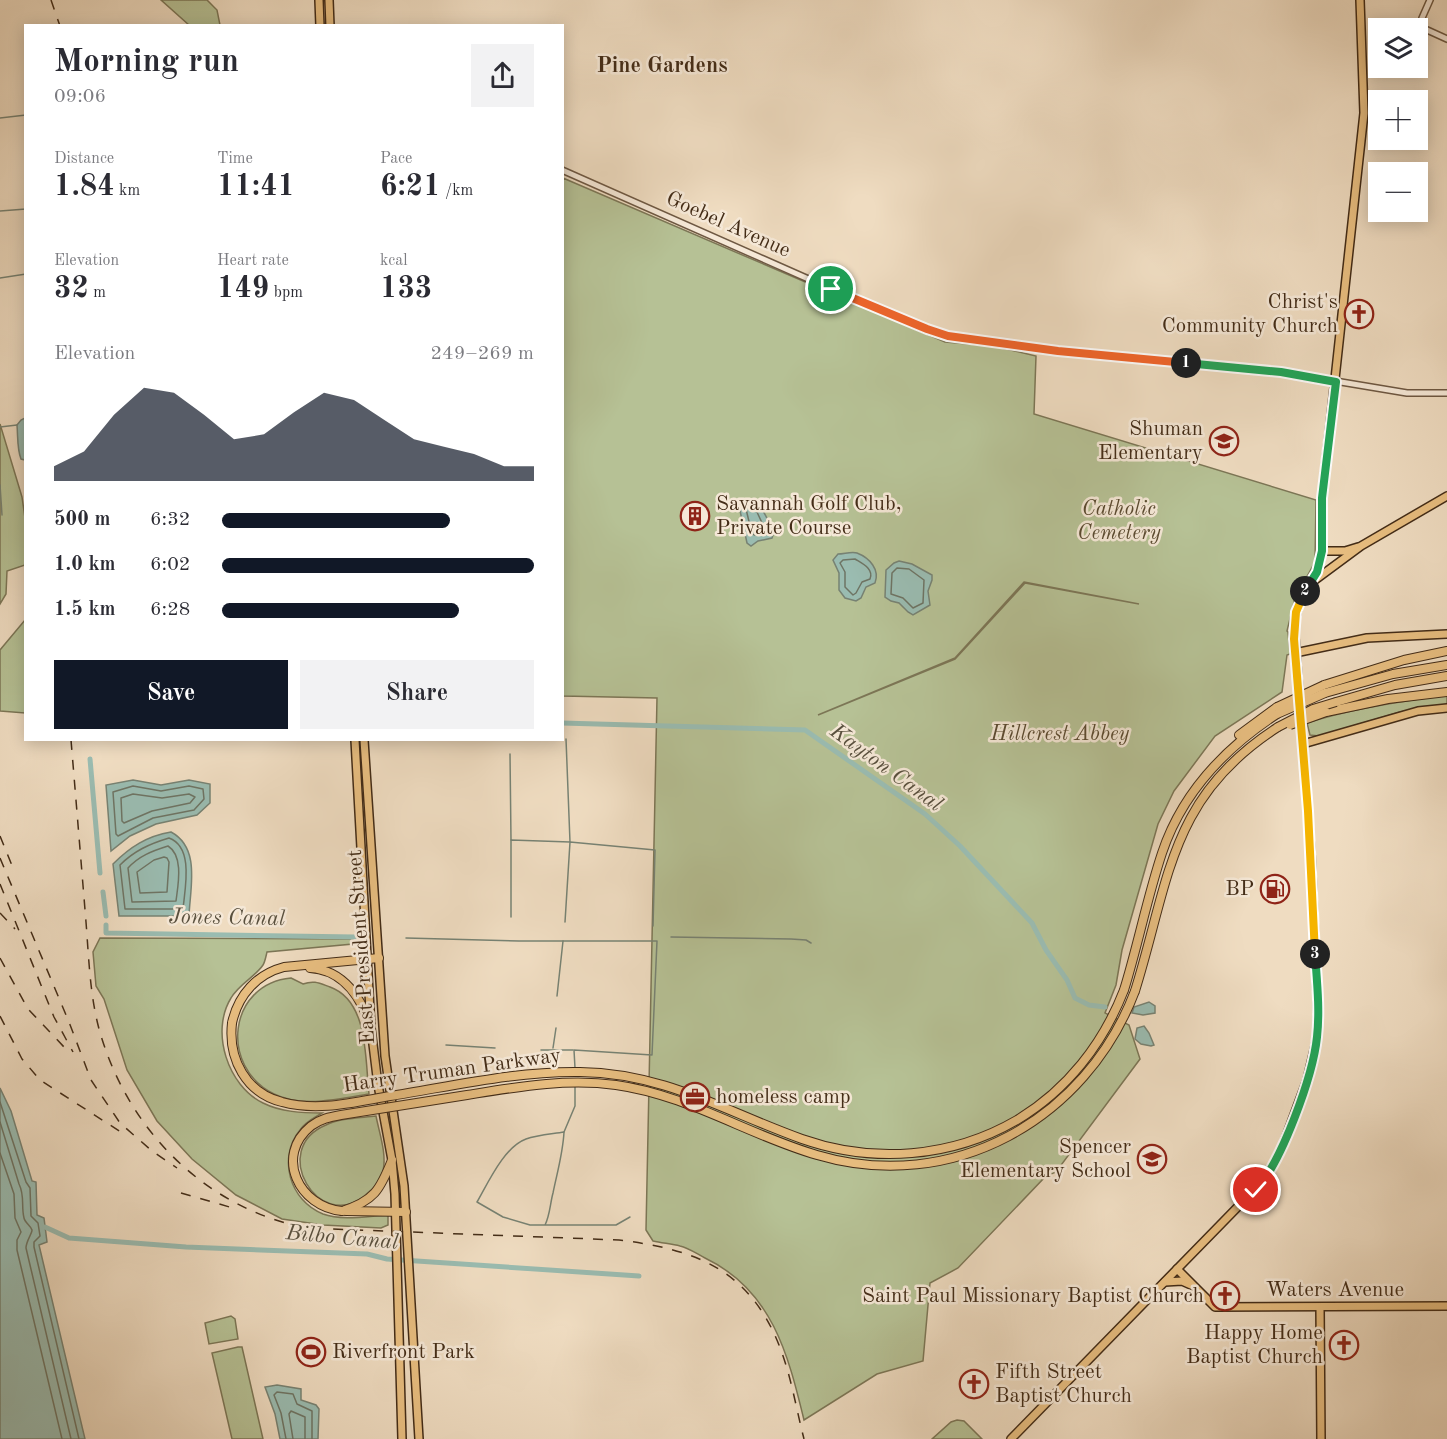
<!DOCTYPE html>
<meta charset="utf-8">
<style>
:root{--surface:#fff;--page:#f2f2f3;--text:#2b2b33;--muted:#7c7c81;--accent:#111827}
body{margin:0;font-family:"Old Standard TT",serif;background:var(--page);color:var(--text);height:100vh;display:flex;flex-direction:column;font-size:22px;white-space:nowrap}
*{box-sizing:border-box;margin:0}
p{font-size:20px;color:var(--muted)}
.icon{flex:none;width:33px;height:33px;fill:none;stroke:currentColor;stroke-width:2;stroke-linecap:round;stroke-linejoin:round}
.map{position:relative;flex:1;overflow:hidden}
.side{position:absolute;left:24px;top:24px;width:540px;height:717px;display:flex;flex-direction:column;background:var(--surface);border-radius:0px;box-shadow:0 3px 15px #0003}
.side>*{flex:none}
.buttons{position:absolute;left:1368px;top:18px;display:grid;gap:12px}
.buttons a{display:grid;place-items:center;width:60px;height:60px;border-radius:0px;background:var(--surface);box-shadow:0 3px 15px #0003;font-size:30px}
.pin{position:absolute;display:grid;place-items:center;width:51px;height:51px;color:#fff;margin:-26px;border:3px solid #fff;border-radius:50%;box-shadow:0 2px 6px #0007}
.km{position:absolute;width:30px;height:30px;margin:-15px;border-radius:50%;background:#222;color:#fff;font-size:16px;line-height:30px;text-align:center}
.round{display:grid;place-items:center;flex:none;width:63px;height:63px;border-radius:0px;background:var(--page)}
.head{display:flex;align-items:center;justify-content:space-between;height:102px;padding:0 30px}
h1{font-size:33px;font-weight:600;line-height:45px}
.figures{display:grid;grid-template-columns:repeat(3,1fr);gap:9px;height:102px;padding:6px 30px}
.figures div{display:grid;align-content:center}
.figures b{font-size:30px;font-weight:600}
.figures small{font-size:16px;font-weight:400}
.figures p{font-size:16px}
.chart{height:168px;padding:12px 30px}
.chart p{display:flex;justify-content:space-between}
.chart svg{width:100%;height:108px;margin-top:6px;fill:var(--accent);opacity:.7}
.button{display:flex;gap:12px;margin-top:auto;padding:12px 30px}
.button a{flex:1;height:69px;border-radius:0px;background:var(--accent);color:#fff;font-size:24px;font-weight:600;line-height:69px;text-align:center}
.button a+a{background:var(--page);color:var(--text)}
ul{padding:0 30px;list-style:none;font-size:20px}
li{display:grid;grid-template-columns:96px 72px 1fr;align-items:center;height:45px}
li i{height:15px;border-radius:8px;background:var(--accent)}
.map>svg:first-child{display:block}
.green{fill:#b6c195;stroke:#7c7656;stroke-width:1.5;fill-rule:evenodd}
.water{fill:#9abcb1;stroke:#778273;stroke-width:1.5}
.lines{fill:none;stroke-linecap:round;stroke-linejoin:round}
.shore{stroke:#6e7464;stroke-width:1.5}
.stream{stroke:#778273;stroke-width:1.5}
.canal{stroke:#9abcb1;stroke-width:5}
.minor-casing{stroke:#6e5842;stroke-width:8}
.major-casing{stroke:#432c17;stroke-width:10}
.highway-casing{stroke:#432c17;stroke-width:10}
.minor{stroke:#f5e8d7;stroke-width:5}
.major{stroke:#e8be80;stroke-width:7}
.highway{stroke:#e8be80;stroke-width:8}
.rail{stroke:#432c17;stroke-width:1.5;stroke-dasharray:10 10;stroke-linecap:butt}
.highway-bridge-casing{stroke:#432c17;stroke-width:10;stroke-linecap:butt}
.highway-bridge{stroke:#e8be80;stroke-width:8}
.split-1-casing{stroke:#fff;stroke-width:12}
.split-2-casing{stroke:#fff;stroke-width:12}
.split-3-casing{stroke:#fff;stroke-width:12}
.split-4-casing{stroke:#fff;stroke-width:12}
.split-1{stroke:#f0652b;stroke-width:8}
.split-2{stroke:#22a559;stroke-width:8}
.split-3{stroke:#f5b400;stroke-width:8}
.split-4{stroke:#22a559;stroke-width:8}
.labels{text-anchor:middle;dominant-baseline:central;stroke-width:5;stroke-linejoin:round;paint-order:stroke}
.street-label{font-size:21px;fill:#432c17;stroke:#f5e8d7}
.poi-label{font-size:21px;fill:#432c17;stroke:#f5e8d7;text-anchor:end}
.park-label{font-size:21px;font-style:italic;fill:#5a4a30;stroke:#f5e8d7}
.neighbourhood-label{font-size:22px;font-weight:bold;fill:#432c17;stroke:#f5e8d7}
.water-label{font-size:22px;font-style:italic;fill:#59503e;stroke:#f5e8d7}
</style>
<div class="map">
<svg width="1447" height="1439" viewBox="0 0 1447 1439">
<rect width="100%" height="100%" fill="#efdcc1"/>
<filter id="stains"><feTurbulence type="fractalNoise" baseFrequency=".00333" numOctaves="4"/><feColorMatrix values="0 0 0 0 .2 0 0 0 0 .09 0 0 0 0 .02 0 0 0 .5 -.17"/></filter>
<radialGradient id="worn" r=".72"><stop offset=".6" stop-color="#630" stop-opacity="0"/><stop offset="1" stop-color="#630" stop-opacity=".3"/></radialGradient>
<g class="green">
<polygon points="161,0 207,0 217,10 220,25 189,25"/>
<path d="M563,178L945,342L993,346L1036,356L1034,414L1316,500L1315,562L1295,598L1287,631L1288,632L1290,654L1287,655L1282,692L1215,736L1174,791L1158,824L1122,950L1116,985L1105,1013L1129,1025L1140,1059L1056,1172L1046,1176L958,1268L930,1283L923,1361L877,1374L804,1420C788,1354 772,1290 705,1258C697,1254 689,1248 680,1246C672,1244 662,1243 653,1241L646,1230L657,698L563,696ZM1024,582L1139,604L1025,583L955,659L818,715L955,658Z"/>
<polygon points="0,424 22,497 25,518 25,565 7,571 6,594 0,604"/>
<polygon points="25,620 25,713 0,711 0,650"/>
<path d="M1438,696H1447V704L1400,712L1319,736L1310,735L1307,723C1350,709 1394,703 1438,696Z"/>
<path d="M100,938L353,939V944L267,952C266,956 265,962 263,965C255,977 239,984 231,998C210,1032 228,1086 263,1103C281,1112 302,1113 322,1113C314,1118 305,1122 300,1130C277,1158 290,1201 323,1214C342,1221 368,1216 388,1215V1225L381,1228L323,1225L282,1219L236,1195L192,1159L157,1121L127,1070L104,999L96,986L93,952Z"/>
<path d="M291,978L303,984C314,980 319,983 330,987C369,1001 365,1060 369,1094C339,1099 302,1108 274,1094C219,1067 228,984 291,978Z"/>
<path d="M376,1116C379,1132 387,1154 383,1171C381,1182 373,1189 364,1196C319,1233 268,1149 326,1125C340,1118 360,1118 376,1116Z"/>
<polygon points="231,1316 235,1319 238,1339 209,1344 205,1323"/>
<polygon points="238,1347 242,1347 263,1439 232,1439 212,1353"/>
<polygon points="957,1420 964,1421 982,1439 932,1439 951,1422"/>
</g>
<g class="water">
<path d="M25,418H26L25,460L21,459C17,449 18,437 17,425L21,420Z"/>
<path d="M746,499C763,501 766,519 774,532L772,538L758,541L751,546L747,543L739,506Z"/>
<path d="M838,554C844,554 852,551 857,553C870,558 880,570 875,583L866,587L861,598L856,601L845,598L839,590V573L833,560Z"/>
<polygon points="899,561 912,564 932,575 932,580 928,591 930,605 913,615 908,612 899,603 891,601 885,597 886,570 894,563"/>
<polygon points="133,780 161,785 189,780 210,784 210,803 197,815 156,824 130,836 111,851 106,785"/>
<path d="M171,832C201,848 190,888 189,916H119L113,864C130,847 147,836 171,832Z"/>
<polygon points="1149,1002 1155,1006 1155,1013 1143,1015 1132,1013 1134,1007"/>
<polygon points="1144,1026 1149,1033 1154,1045 1151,1046 1141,1044 1135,1039 1137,1028"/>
<polygon points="0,1088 11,1111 32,1181 36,1182 37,1215 44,1218 47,1242 39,1245 85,1439 0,1439"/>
<polygon points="277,1385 301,1389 301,1400 316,1405 319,1409 318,1439 280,1439 275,1414 265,1387"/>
</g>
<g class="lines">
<g class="shore">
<polygon points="748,506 756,510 765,529 764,533 755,535 752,534 746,509"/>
<path d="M855,559C863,564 874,569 870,579L862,582L856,593L853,595L845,587V572L840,563L843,560Z"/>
<polygon points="897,568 909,569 924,580 923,603 913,608 903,598 891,594 892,573"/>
<polygon points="133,786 161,791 189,786 203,789 204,799 194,810 153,818 118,836 116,834 113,792"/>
<polygon points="133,794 162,798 189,794 195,797 190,803 152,811 124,823 122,821 121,798"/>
<path d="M169,838C194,847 185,888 183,909H125L120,865C134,851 149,844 169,838Z"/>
<path d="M168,846C184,856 178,885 176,901L132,902L128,868C139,856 152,851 168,846Z"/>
<polygon points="164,857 167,858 169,862 167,892 140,893 137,872 154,860"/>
<polyline points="0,1102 26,1182 30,1188 31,1216 38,1223 40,1236 34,1242 34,1247 79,1439"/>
<path d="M0,1122L19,1184C25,1196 21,1206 24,1218C25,1223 31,1226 32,1230C32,1234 26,1241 26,1248L71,1439"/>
<polyline points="0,1153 14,1194 15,1218 21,1232 17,1240 17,1250 62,1439"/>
<polyline points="286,1439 281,1413 274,1395 277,1392 293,1394 297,1404 312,1411 312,1439"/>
<polyline points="293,1439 289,1414 291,1411 305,1417 305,1439"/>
</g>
<g class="stream">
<polyline points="0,118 26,115"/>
<polyline points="0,211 26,209"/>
<polyline points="0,278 26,274"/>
<polyline points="0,427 17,425"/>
<polyline points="0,485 2,515"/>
<polyline points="510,754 511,840"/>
<polyline points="511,917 511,840 570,842 566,739"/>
<polyline points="565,922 570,842 655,850 653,926"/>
<polyline points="671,937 791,939 806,940 811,943"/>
<polyline points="406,938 519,941 657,941 652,1055 574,1050 575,1068"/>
<polyline points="557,996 563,941"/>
<polyline points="446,1045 495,1048"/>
<polyline points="553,1048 556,1028"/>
<polyline points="541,1050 573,1050"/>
<polyline points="564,1132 575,1106 575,1084"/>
<path d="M545,1225C550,1215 550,1204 553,1193C557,1173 563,1153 564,1132C552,1134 537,1135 526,1139C504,1147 488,1183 477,1202L503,1217L530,1225H616L630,1217"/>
</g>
<g class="canal">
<polyline points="562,723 805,730 925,814 960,846 1032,923 1046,950 1067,980 1075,998 1089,1005 1105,1007"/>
<polyline points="90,759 100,873"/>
<polyline points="103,892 106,916"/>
<polyline points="106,925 106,933 355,937"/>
<polyline points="45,1227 69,1238 186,1247 367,1254 387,1259 639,1276"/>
</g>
<g class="minor-casing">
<g id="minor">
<polyline points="1430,0 1422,18 1421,25 1425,29 1447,39"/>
<polyline points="562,170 831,289 926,329 948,336 1058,351 1281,372 1407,393 1447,393"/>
</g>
</g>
<g class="major-casing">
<g id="major">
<polyline points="319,0 320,26"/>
<polyline points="329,0 330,26"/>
<polyline points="1322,551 1345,551 1358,547"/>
<polyline points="1315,580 1361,546 1447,496"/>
<polyline points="1295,653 1367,638 1447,634"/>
<polyline points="355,740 371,1028 378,1085 392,1160 395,1194 402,1439"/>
<polyline points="364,740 385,1056 404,1186 419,1439"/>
<polyline points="1303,744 1418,711 1447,708"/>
<polyline points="1177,1269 1215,1307 1447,1306"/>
<polyline points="1165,1282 1182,1281 1191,1285"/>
<polyline points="1320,1307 1321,1439"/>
<polyline points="1011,1439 1266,1178 1281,1150 1307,1080 1317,1038 1318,1014 1311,854 1294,625 1300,599 1317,571 1320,562 1322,551 1322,498 1364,113 1360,0"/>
</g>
</g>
<g class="highway-casing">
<g id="highway">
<polyline points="1324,685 1404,660 1447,651"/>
<polyline points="1325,693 1393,674 1447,665"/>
<polyline points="1336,702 1395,685 1447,676"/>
<polyline points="1326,712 1388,699 1447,692"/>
<polyline points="1239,735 1277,707"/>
<path d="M310,968C344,970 362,999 371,1028"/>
<path d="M1124,990C1138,945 1147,898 1162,853C1182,793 1225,748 1277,714"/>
<path d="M1135,991C1170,879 1169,797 1278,727"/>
<path d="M232,1023C238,995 257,974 284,967L379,958"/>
<path d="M342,1211C374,1201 380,1190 392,1160"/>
<polyline points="346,1211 406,1212"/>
</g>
</g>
<use href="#minor" class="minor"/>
<use href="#major" class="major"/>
<use href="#highway" class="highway"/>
<g class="rail">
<polyline points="51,0 60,26"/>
<path d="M71,740C76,800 81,861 86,922C89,960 90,1002 102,1039C132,1134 207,1208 306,1228L619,1240C694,1249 749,1269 779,1345C791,1375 796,1408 804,1439"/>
<polyline points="0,836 13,868"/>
<polyline points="0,858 69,1022 91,1080 120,1123 152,1151 177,1168"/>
<polyline points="0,884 54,1017 73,1052"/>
<polyline points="0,913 15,929"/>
<polyline points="0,958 28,1009 64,1047"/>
<polyline points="0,1016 22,1059 40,1080 124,1134"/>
<polyline points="181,1193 233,1208"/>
</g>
<g class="highway-bridge-casing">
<g id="highway-bridge">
<polyline points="1277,707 1324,685"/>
<polyline points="1277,714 1325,693"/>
<polyline points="1290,725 1326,712"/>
<polyline points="1278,727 1313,709 1336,702"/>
<path d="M232,1023C228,1059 246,1093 282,1102C318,1112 355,1102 390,1096C453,1086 517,1071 580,1072C665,1073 726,1112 802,1139C873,1164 952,1158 1017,1120C1067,1090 1103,1044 1124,990"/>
<path d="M342,1211C299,1207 274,1156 311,1126C320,1119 330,1117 341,1115C383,1108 425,1102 467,1095C517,1087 566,1078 616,1085C688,1095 748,1135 817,1155C952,1195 1086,1120 1135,991"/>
</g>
</g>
<use href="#highway-bridge" class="highway-bridge"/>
</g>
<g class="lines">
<g class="split-1-casing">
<polyline id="split-1" points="831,289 927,329 948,336 1058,351 1186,363"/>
</g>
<g class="split-2-casing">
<polyline id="split-2" points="1186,363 1281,372 1336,382 1322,498 1322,551 1317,572 1305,591"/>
</g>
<g class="split-3-casing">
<polyline id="split-3" points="1305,591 1296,612 1294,639 1308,811 1315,954"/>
</g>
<g class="split-4-casing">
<path id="split-4" d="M1256,1190C1282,1161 1313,1076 1317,1037C1320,1010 1317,982 1315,954"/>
</g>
<use href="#split-1" class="split-1"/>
<use href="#split-2" class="split-2"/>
<use href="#split-3" class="split-3"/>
<use href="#split-4" class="split-4"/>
</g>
<defs>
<g id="church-ring" transform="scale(1.5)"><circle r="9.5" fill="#f5e8d7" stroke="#8f2418" stroke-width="1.5"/><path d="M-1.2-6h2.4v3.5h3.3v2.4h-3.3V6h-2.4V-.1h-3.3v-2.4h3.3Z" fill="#8f2418"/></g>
<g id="school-ring" transform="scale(1.5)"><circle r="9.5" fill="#f5e8d7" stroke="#8f2418" stroke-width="1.5"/><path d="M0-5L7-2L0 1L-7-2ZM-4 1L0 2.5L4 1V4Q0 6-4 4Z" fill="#8f2418"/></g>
<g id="building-ring" transform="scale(1.5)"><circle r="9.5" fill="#f5e8d7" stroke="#8f2418" stroke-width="1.5"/><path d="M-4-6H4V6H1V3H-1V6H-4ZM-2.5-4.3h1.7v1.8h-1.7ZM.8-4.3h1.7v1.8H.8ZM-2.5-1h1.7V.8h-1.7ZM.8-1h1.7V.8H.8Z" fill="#8f2418"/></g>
<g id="fuel-ring" transform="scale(1.5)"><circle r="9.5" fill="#f5e8d7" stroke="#8f2418" stroke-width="1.5"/><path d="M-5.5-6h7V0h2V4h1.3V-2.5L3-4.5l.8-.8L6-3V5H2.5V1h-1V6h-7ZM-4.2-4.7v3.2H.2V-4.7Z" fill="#8f2418"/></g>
<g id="office-ring" transform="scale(1.5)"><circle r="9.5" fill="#f5e8d7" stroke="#8f2418" stroke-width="1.5"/><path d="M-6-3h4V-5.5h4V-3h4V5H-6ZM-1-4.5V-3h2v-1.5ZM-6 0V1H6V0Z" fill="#8f2418"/></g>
<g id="stadium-ring" transform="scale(1.5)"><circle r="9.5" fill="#f5e8d7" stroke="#8f2418" stroke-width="1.5"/><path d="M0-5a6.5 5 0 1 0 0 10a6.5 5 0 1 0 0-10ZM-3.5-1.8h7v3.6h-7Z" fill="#8f2418"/></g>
</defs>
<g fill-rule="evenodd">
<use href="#church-ring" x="1359" y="314"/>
<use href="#school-ring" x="1224" y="441"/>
<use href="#building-ring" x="695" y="516"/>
<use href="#fuel-ring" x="1275" y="889"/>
<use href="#office-ring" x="695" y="1097"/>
<use href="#school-ring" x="1152" y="1159"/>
<use href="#church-ring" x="1225" y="1296"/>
<use href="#church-ring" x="1344" y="1345"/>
<use href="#stadium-ring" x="311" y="1352"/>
<use href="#church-ring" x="974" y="1384"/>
</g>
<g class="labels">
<g class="street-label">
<text transform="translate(728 225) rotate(24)">Goebel Avenue</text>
<text transform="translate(362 947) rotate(-94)">East President Street</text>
<text transform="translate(452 1071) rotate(-8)">Harry Truman Parkway</text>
<text x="1335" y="1290">Waters Avenue</text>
</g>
<g class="poi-label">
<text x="1338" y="302">Christ's<tspan x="1338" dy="24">Community Church</tspan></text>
<text x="1203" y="429">Shuman<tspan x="1203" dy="24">Elementary</tspan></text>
<text x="716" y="504" text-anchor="start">Savannah Golf Club,<tspan x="716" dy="24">Private Course</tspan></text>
<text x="1254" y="889">BP</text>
<text x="716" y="1097" text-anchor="start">homeless camp</text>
<text x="1131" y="1147">Spencer<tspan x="1131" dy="24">Elementary School</tspan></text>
<text x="1204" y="1296">Saint Paul Missionary Baptist Church</text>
<text x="1323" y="1333">Happy Home<tspan x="1323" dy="24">Baptist Church</tspan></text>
<text x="332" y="1352" text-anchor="start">Riverfront Park</text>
<text x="995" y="1372" text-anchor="start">Fifth Street<tspan x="995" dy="24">Baptist Church</tspan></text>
</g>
<g class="park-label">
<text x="1119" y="509">Catholic<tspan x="1119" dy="24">Cemetery</tspan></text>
<text x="1060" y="734">Hillcrest Abbey</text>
</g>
<g class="neighbourhood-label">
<text x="662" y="66">Pine Gardens</text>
</g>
<g class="water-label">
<text transform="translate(886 768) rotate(36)">Kayton Canal</text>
<text transform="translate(227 918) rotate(1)">Jones Canal</text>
<text transform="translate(342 1238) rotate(5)">Bilbo Canal</text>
</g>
</g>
<rect width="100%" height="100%" filter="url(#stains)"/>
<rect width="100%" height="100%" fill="url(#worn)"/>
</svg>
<div class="buttons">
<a><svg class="icon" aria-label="layers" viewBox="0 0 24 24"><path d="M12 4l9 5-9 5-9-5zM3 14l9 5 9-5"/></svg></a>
<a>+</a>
<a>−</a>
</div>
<div class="pin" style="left:831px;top:289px;background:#1e9e55"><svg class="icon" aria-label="arrive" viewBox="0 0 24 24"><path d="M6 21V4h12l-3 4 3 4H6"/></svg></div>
<div class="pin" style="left:1256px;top:1190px;background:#d93025"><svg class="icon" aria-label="check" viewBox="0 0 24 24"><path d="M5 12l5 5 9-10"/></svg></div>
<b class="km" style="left:1186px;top:363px">1</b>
<b class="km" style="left:1305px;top:591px">2</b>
<b class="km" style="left:1315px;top:954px">3</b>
<section class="side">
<div class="head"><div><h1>Morning run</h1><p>09:06</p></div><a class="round"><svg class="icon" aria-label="share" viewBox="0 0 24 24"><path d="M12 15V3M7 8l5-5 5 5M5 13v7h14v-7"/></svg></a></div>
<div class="figures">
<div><p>Distance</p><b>1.84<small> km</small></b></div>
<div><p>Time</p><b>11:41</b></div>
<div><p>Pace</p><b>6:21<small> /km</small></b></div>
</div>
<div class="figures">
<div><p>Elevation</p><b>32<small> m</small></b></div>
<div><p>Heart rate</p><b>149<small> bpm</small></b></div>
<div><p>kcal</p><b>133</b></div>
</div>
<div class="chart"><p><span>Elevation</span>249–269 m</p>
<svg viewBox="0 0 160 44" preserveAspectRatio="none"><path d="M0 44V38L10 32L20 17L30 6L40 8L50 17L60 27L70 25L80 16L90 8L100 11L110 19L120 27L130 30L140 33L150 38L160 38V44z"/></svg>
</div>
<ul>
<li><b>500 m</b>6:32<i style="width:73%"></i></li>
<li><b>1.0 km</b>6:02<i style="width:100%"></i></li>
<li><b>1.5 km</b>6:28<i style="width:76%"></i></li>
</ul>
<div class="button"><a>Save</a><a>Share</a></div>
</section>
</div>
